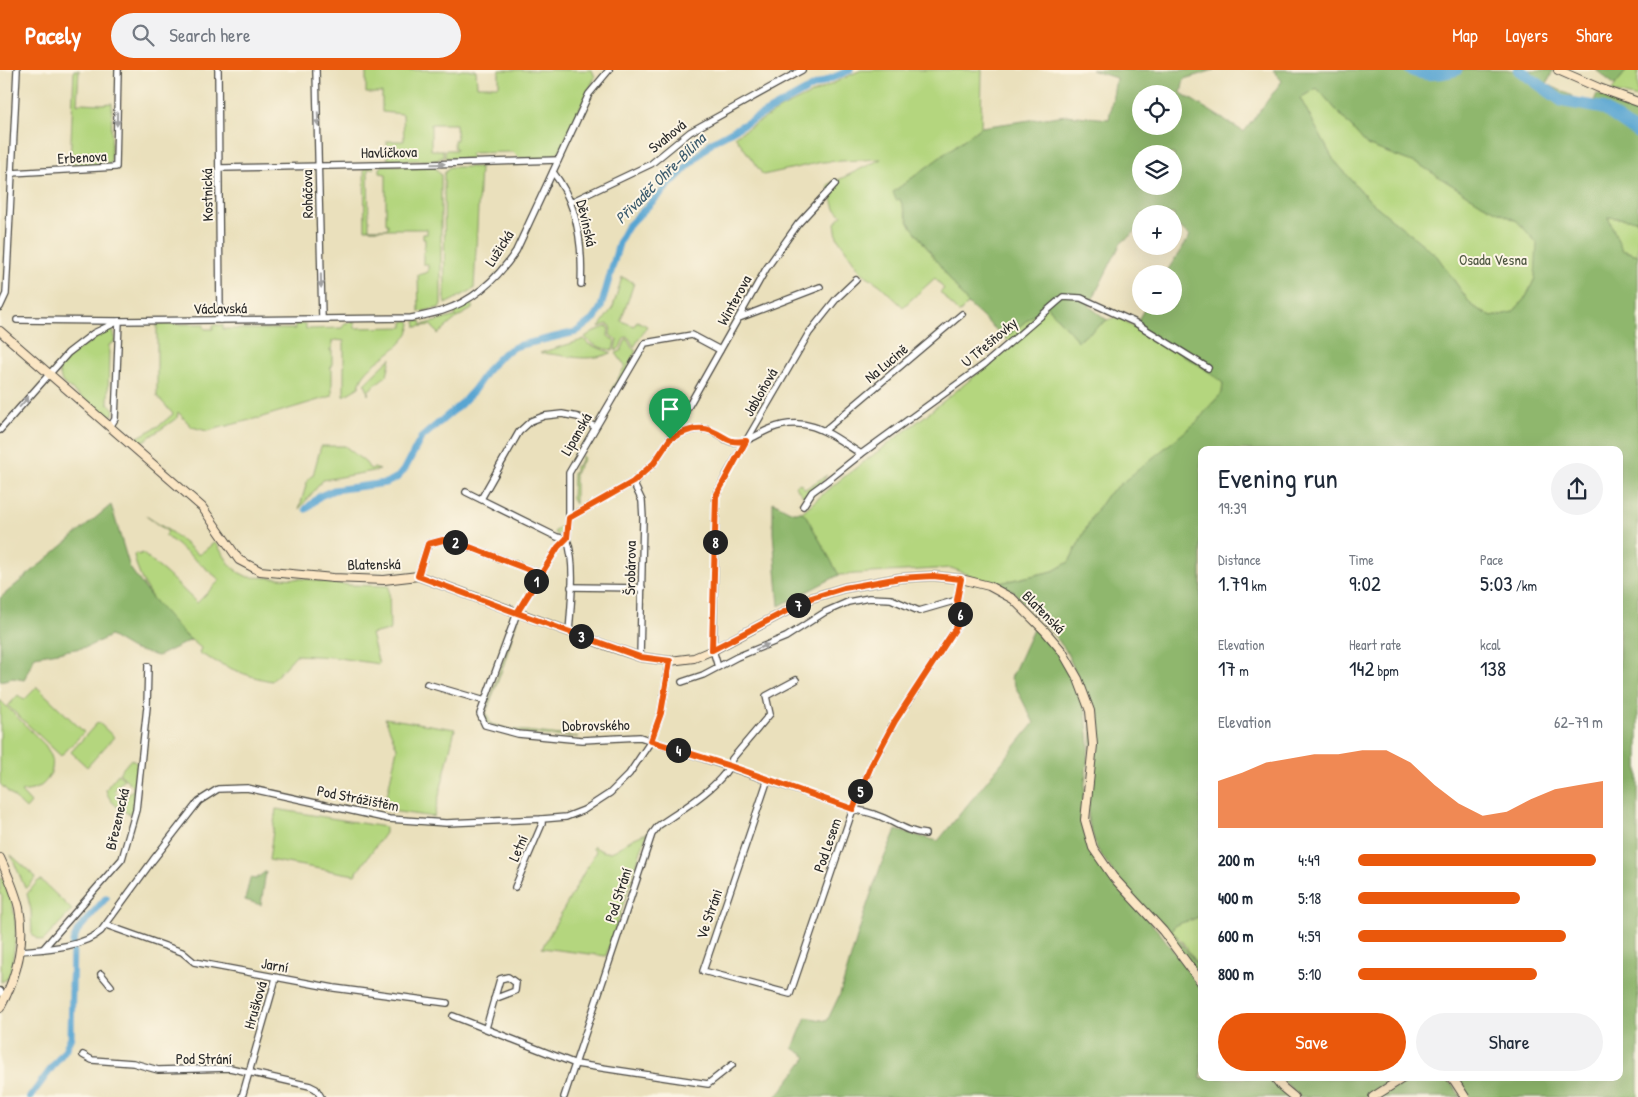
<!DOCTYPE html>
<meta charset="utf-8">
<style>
:root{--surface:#fff;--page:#f2f2f3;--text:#1f2937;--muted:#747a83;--accent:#ea580c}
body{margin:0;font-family:"Patrick Hand",sans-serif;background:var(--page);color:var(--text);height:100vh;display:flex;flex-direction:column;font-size:19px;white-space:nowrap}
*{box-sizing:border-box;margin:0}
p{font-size:16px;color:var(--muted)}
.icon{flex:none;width:28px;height:28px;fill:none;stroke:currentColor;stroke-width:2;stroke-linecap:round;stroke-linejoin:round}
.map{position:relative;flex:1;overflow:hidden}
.side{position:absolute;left:1198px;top:376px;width:425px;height:635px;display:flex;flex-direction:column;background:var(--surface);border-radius:10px;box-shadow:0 5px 20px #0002}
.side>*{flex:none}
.buttons{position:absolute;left:1132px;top:15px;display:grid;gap:10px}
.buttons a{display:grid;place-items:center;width:50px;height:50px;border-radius:50%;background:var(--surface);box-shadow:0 5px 20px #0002;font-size:25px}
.pin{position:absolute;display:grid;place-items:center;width:42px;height:42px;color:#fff;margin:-51px -21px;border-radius:50% 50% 50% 0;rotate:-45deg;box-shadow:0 0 5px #0007}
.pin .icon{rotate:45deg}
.km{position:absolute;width:25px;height:25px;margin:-12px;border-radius:50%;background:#222;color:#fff;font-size:14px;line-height:25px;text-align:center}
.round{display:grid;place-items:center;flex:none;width:52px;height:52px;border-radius:26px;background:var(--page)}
.summary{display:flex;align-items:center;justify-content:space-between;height:85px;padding:0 20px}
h1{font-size:28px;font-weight:600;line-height:38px}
.stats{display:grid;grid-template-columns:repeat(3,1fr);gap:8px;height:85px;padding:5px 20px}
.stats div{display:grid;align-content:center}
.stats b{font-size:21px;font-weight:600}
.stats small{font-size:14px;font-weight:400}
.stats p{font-size:14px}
.chart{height:140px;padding:10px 20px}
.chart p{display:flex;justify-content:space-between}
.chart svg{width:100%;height:90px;margin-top:5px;fill:var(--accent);opacity:.7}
.cta{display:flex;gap:10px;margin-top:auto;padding:10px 20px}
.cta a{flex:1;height:58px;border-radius:30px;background:var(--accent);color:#fff;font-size:20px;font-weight:600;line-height:58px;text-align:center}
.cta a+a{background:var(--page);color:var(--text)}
ul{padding:0 20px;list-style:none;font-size:16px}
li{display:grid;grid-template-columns:80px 60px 1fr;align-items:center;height:38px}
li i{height:12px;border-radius:6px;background:var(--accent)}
header{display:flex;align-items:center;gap:30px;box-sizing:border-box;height:70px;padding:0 25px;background:var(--accent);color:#fff}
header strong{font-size:24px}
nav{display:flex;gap:28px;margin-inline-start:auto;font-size:18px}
.search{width:350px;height:45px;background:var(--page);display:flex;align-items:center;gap:12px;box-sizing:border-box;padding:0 18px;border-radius:28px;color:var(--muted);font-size:19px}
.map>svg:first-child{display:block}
.green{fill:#b4d67e;stroke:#708054}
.forest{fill:#8fb76d;stroke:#5d714c;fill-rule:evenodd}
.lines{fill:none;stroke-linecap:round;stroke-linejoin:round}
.canal{stroke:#59a5d2;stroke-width:7}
.river{stroke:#59a5d2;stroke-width:12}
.street-casing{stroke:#484641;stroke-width:8}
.secondary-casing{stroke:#484641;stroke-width:10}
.street{stroke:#fff;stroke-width:5.5}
.secondary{stroke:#fbe6c4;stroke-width:8}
.oneway{fill:#a0a0a0}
.route-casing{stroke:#fff;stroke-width:10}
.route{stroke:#ea580c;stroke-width:6}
.labels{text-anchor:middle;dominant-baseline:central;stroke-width:4;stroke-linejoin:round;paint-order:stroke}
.street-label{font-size:15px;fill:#2b2b2b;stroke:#fcf5e5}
.park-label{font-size:15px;fill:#4d5640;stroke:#fcf5e5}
.water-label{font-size:16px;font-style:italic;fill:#3d5c6e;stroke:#fcf5e5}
</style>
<header>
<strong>Pacely</strong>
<div class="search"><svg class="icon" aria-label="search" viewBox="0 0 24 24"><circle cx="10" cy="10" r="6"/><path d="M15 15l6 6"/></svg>Search here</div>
<nav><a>Map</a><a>Layers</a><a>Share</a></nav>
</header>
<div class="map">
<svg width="1638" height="1027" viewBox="0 0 1638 1027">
<rect width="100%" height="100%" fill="#fcf5e5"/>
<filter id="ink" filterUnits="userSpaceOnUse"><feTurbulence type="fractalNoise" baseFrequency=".02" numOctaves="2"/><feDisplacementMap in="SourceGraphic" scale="10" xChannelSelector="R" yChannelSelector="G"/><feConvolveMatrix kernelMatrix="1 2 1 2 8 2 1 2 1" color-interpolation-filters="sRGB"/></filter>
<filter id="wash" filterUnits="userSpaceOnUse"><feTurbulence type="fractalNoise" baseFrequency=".0096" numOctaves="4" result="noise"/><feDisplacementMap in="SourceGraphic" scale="20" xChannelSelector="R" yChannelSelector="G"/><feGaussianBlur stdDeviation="1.12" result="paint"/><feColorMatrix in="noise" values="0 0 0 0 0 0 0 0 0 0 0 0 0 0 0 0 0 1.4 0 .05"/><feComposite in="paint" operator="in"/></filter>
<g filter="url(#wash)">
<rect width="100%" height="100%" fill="#eae0bc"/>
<g class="green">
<polygon points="74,0 79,0 77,34 80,33 102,34 112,33 111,94 70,94"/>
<path d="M366,0H476L477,16H499V0H592L595,7L560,80C550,91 533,88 519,88L513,82L471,83L470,85L473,88L472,89L445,88V80H456V78H454V70H457L456,54H431V80H443V88H439V90L388,91L387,71H404L403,44L382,42V23H366Z"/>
<polygon points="861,0 982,0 981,57 893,122 900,129 909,153 968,234 960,242 958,242 940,222 944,219 935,208 903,237 880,215 861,202 837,167 835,153 842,145 835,139 828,115 881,89 822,92 763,105 735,66 782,38"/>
<polygon points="1627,0 1638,0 1638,28 1612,22 1615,15"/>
<polygon points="1317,18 1367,75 1420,95 1482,134 1517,151 1538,173 1535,208 1526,227 1513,242 1492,247 1472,236 1437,186 1370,131 1333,89 1300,28"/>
<polygon points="372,95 374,98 368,99 369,159 386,159 388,157 388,154 386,154 386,104 380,103 380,98 384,95 434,96 441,105 441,234 439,238 419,242 418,205 428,202 428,194 423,194 423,182 425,181 425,179 423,179 423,177 425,176 425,169 423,169 423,164 427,164 427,159 365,159 364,96"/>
<polygon points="449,97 480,97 474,219 445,234 444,104"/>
<polygon points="1608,147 1638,150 1638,185 1622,180"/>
<path d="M622,207L634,213L621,251L634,256L637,251L647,256L634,277L629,268L626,267C621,270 622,278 617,280L615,279L617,270L610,265L611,256L607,254L599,257L613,237Z"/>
<polygon points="473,230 472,239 458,247 438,264 431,255 416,257 415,251 421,251 422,255 456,246 454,241 456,239"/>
<polygon points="1046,235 1078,271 1107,250 1118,247 1204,298 1223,313 1222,323 1207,339 1199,351 1107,425 1092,447 1069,492 1053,501 995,514 951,498 839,505 806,446 802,442 840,410 925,346 1013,275 1005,268"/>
<path d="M409,250L411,254C407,282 362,291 359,317L344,326V296L345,294H344V271L336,270L332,271V279H330V281H332V297L330,298L332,300V316H331L332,318V326L262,347L259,349L258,348L207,361L192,357L178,342L177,348L145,370L140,372H134L138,367L160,355L173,344L157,326V254H203L205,259H213V255H223V259H295V254H306V259L342,258L345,253L354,252L355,258L403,257V252Z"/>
<path d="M608,256L609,258L608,266L615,271L613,280C603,279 591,275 585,267L592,262Z"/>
<polygon points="108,260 113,261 115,268 114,272 109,275 108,333 114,339 113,345 107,348 62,312 59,302 61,295 72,284"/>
<path d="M584,269L588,274L612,283C585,293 568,285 540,283L579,271Z"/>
<polygon points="627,269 632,278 636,281 628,296 629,299 620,315 617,315 613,322 611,321 625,296 616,283 621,281 626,269"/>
<polygon points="391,288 387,305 369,320 368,325 366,315 364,314"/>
<polygon points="321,376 345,376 366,393 370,399 374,398 380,400 323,410 299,439 308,409 313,405"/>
<polygon points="581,386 584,388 575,403 575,434 572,429 573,404 573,402 575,402 575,396 578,396 581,390"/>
<polygon points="827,405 820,415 804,427 795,416 800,413 805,419"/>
<polygon points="563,443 566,443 565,458 561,464 557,465 554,462 562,455"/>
<path d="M146,446L171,462L199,485L215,472L231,496L238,502L248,507L307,509L349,515L389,516L390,560L371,564L379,594L332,587L296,585L272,611C246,607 222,595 199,583L201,578C172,555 141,524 134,485L136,483L139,485L142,483L167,504L197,533L220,510L165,465L168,462Z"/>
<path d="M517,550L503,597L486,643L491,654L509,659L578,667C561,667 501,663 488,653C485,651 485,647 485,643Z"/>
<polygon points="37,617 84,662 61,686 8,636 18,625 24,630"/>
<path d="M0,630L45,675C48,680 51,684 52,689C55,702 45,717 32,720C29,721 24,721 21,722L31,733L26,739L0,714Z"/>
<polygon points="385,648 455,659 434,747 384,740 397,678"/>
<polygon points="98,652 114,667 87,697 71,682"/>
<path d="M131,689L137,693L132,742L130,744C121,741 108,731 106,720L109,715L118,704L124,709L114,721L123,730L133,719V716L119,703Z"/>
<polygon points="276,739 385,757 385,763 355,805 269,790"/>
<path d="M647,763L606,886L542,878L596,781L592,778L594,776C609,788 616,780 629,771C634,768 641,765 647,763Z"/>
<polygon points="11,785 36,807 27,818 25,818"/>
<path d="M0,808L5,811C19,847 17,867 10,904L7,909L1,912L2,826L0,824Z"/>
<polygon points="41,810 72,840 43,871 37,869 32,865 31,840 27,824 38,811"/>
<path d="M1201,845V899L1181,870L1172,861L1173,856C1183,851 1193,851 1201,845Z"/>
</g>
<g class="forest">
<path d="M1091,0H1214L1184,9L1181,23L1244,62L1282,11L1273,0H1553L1547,14L1572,26V36L1593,33L1597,24L1638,38V150L1608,147L1622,180L1638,185V1027H1469L1457,1008H1619V380H1201V845C1193,851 1183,851 1174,856L1172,861L1201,899V906L1115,805L1096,777L1088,749L1093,640L1065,579L1048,558L1013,521L995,514L1053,501L1069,492L1092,447L1107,425L1198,351L1207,339L1222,323L1223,313L1204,298L1139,258L1138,250L1146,236H1174V204H1165L1190,166L1174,152V144H1164L1162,142L1159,144H1141V157L1121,173L1089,236L1107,250L1078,271L1046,235L1005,268L968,234L909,153L900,129L896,130L893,122L981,57L1066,45L1109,49L1116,8ZM1317,18L1367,75L1420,95L1482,134L1517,151L1537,173L1535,208L1526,227L1513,242L1492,247L1472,236L1437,186L1370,131L1333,89L1300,28ZM1141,24H1174V56H1141ZM1141,84H1174V116H1141Z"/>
<polygon points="1596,0 1627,0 1615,15"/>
<polygon points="773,432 792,442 802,442 806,446 839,505 779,536 773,463"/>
<polygon points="111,435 130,498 151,527 184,564 191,570 158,586 132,579 110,566 87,577 35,586 24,610 13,608 0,611 0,528"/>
<polygon points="1035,555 1059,583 1075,611 1086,642 1089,675 1081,750 1090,780 1110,810 1160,863 1201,918 1201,1008 1271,1008 1280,1019 1289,1027 776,1027 807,987 793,978 806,947 827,951 840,924 864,844 881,795 896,760 938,771 1034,653 1011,608"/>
<polygon points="266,801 261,835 245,830 250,808 256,809"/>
<polygon points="1280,1008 1395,1008 1366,1027 1300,1027"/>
<path d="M1414,1008C1442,1008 1445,1002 1461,1027H1379L1401,1012Z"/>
</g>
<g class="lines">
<g class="canal">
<polyline points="306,439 320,426 334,420 386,413 398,407 406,397 421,368 460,335 474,320 489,298 504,283 517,276 576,262 595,248 601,237 620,170 627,157 712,72 814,16 850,0"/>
<polyline points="30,1027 65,980 71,967 73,872 78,860 106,828"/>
</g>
<g class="river">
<path d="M1411,0C1425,7 1442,4 1456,0"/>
<polyline points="1519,0 1562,31 1602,38 1638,63"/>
</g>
</g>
</g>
<g filter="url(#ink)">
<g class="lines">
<g class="street-casing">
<g id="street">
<polyline points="218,0 220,250"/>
<polyline points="316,0 322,248"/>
<polyline points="220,98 431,94 558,90"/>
<path d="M553,102C578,134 583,174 581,214"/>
<polyline points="11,103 116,97 118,0"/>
<polyline points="571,132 651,94 690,62 802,0"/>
<polyline points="0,237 6,224 17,0"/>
<polyline points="739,248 820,217"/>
<polyline points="17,250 119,251 115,349 110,357"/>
<path d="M720,280L692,265L645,273L569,403V448L567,469L558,477L517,543L480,644L485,655L518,664L582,670L640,667L853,739C860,741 869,742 876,745C894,751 905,762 925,764"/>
<path d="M0,360L68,283L94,263L119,251L411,248C421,246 432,244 442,241C473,231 498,208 516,181L589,24L609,0"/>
<polyline points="825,360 962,244"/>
<path d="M670,369C685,361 701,354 717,364C722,367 728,372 734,372C748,373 757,364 770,359C808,344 830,364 861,384"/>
<polyline points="633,412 642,431 643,448 640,587"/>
<polyline points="466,422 557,467 567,469"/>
<polyline points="481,429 519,362 531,351 544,346 562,344 578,347 595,357"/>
<polyline points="803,436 812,422 827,411 861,384 985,294 1063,227 1081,228 1134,252 1208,298"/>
<polyline points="569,448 633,412 654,393 670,369 766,199 798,154 835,114"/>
<path d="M567,469C576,493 571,535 569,562"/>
<polyline points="418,506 428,474 443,470 453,471 541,504"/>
<polyline points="571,517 642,518"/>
<polyline points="718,597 713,580 716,426 727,404 809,263 837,228 856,210"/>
<polyline points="682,612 703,605 737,587 786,567 825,542 848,532 869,528 891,529 919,541 957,530"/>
<polyline points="427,614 485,631"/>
<polyline points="768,709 703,901 790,924 853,739 871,696 895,651 959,553 960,542 957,530 961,509"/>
<polyline points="515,817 542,754 542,749"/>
<polyline points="106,855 182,882 194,892 334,918 447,933"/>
<polyline points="43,879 122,789 136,740 147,637 148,596"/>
<path d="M20,881C44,879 82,878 101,861L153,790L199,731L218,719L247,718L389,749L446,753L542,749L566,747L584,740L610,723L629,704L651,671L661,643L670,591"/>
<polyline points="101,904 111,916"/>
<polyline points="0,921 6,927"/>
<polyline points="453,946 576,994 708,1014 732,995"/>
<polyline points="486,958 500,909 508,907 516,913 515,921 494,929"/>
<polyline points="83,985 92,990 133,993 158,1000 230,998 310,1016 316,1019 321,1027"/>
<polyline points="242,1027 276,908"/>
<path d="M564,1027L652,764L658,756C679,741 726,714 732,689L770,644L766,626L796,610"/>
</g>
</g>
<g class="secondary-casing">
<g id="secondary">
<polyline points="1558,0 1599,18 1638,32"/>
<polyline points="0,261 202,437 239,490 260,501 333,508 384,510 418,506 608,576 640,587 670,591 694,588 713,580 811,528 844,518 900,508 933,506 961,509 989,516 1013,529 1045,561 1062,581 1078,609 1090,641 1093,675 1085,750 1093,778 1113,807 1163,861 1201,912"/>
<path d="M0,788C7,803 15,821 19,838C26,873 16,908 0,938"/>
<polyline points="1275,1008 1282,1017 1294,1027"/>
<polyline points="1451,1008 1454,1010 1465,1027"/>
<polyline points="1373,1027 1403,1008"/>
</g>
</g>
<use href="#street" class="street"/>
<use href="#secondary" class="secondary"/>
</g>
<defs><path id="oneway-solid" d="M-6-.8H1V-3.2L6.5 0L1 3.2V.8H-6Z" transform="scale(1.25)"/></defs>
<g class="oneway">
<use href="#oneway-solid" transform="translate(117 49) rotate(91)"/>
<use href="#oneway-solid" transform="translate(318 49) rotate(88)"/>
<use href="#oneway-solid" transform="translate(438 94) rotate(-2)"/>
<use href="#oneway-solid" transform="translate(321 211) rotate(89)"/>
<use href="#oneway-solid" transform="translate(24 332) rotate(-49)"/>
<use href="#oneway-solid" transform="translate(762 577) rotate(-23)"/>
</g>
</g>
<g class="lines" filter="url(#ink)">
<g class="route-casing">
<path id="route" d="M670,369L654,393L633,412L569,448L567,468L558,477L517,543L418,506L428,474L443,470L454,471L540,504L517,543L640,587L670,591L661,643L651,671L730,696L853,739L871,696L895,651L959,553L960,542L957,530L961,509L933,506L900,508L844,518L811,528L712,580L716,426L746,371C725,373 729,368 712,361C697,355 683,362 670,369"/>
</g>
<use href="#route" class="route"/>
</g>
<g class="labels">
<g class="street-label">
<text transform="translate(667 66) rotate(-39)">Svahová</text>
<text transform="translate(389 82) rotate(-1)">Havlíčkova</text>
<text transform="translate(82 87) rotate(-3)">Erbenova</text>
<text transform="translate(307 124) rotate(-91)">Roháčova</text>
<text transform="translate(207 125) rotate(-91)">Kostnická</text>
<text transform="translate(587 153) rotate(77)">Děvínská</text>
<text transform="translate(499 178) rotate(-57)">Lužická</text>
<text transform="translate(734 230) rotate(-61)">Winterova</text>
<text transform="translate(220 238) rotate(-1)">Václavská</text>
<text transform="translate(989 272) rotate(-40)">U Třešňovky</text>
<text transform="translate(886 293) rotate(-40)">Na Lucině</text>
<text transform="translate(760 322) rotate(-60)">Jabloňová</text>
<text transform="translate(576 364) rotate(-60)">Lipanská</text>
<text transform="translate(374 494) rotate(-1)">Blatenská</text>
<text transform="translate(630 498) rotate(-89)">Šrobárova</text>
<text transform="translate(1044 542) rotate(45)">Blatenská</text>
<text transform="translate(596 655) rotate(-1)">Dobrovského</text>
<text transform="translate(358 728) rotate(11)">Pod Strážištěm</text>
<text transform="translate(117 749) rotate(-77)">Březenecká</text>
<text transform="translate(827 775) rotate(-71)">Pod Lesem</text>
<text transform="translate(518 778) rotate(-67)">Letní</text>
<text transform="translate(618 825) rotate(-72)">Pod Strání</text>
<text transform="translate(709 844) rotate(-71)">Ve Stráni</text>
<text transform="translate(275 895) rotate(10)">Jarní</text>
<text transform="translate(255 935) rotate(-74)">Hrušková</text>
<text x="204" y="988">Pod Strání</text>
</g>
<g class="park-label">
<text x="1493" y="189">Osada Vesna</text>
</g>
<g class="water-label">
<text transform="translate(660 108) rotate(-45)">Přivaděč Ohře-Bílina</text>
</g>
</g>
</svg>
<div class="buttons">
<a><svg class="icon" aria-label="locate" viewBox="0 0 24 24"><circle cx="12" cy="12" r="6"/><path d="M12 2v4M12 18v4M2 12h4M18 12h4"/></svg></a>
<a><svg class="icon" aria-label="layers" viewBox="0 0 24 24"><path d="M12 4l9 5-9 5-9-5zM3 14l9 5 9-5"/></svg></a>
<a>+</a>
<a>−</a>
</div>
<div class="pin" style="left:670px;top:369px;background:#1e9e55"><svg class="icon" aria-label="arrive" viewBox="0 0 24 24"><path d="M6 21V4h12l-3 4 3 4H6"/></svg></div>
<b class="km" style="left:536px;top:511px">1</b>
<b class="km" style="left:455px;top:472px">2</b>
<b class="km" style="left:581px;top:566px">3</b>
<b class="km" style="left:678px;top:680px">4</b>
<b class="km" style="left:860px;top:721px">5</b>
<b class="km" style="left:960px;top:544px">6</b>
<b class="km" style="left:798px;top:535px">7</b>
<b class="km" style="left:715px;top:472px">8</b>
<section class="side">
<div class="summary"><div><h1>Evening run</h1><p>19:39</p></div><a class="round"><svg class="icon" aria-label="share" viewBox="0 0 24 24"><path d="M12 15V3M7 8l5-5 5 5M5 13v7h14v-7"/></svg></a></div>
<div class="stats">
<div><p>Distance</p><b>1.79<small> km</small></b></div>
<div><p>Time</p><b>9:02</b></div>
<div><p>Pace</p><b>5:03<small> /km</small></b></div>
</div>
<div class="stats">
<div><p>Elevation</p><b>17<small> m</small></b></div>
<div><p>Heart rate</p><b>142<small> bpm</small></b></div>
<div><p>kcal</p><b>138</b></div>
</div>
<div class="chart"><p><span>Elevation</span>62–79 m</p>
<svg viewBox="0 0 160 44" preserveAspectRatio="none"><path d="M0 44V21L10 17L20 12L30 10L40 8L50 8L60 6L70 6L80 12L90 23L100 32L110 38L120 36L130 30L140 25L150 23L160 21V44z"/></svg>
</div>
<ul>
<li><b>200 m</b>4:49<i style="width:97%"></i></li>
<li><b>400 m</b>5:18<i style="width:66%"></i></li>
<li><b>600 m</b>4:59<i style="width:85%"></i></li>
<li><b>800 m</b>5:10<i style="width:73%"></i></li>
</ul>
<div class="cta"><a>Save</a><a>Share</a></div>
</section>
</div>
